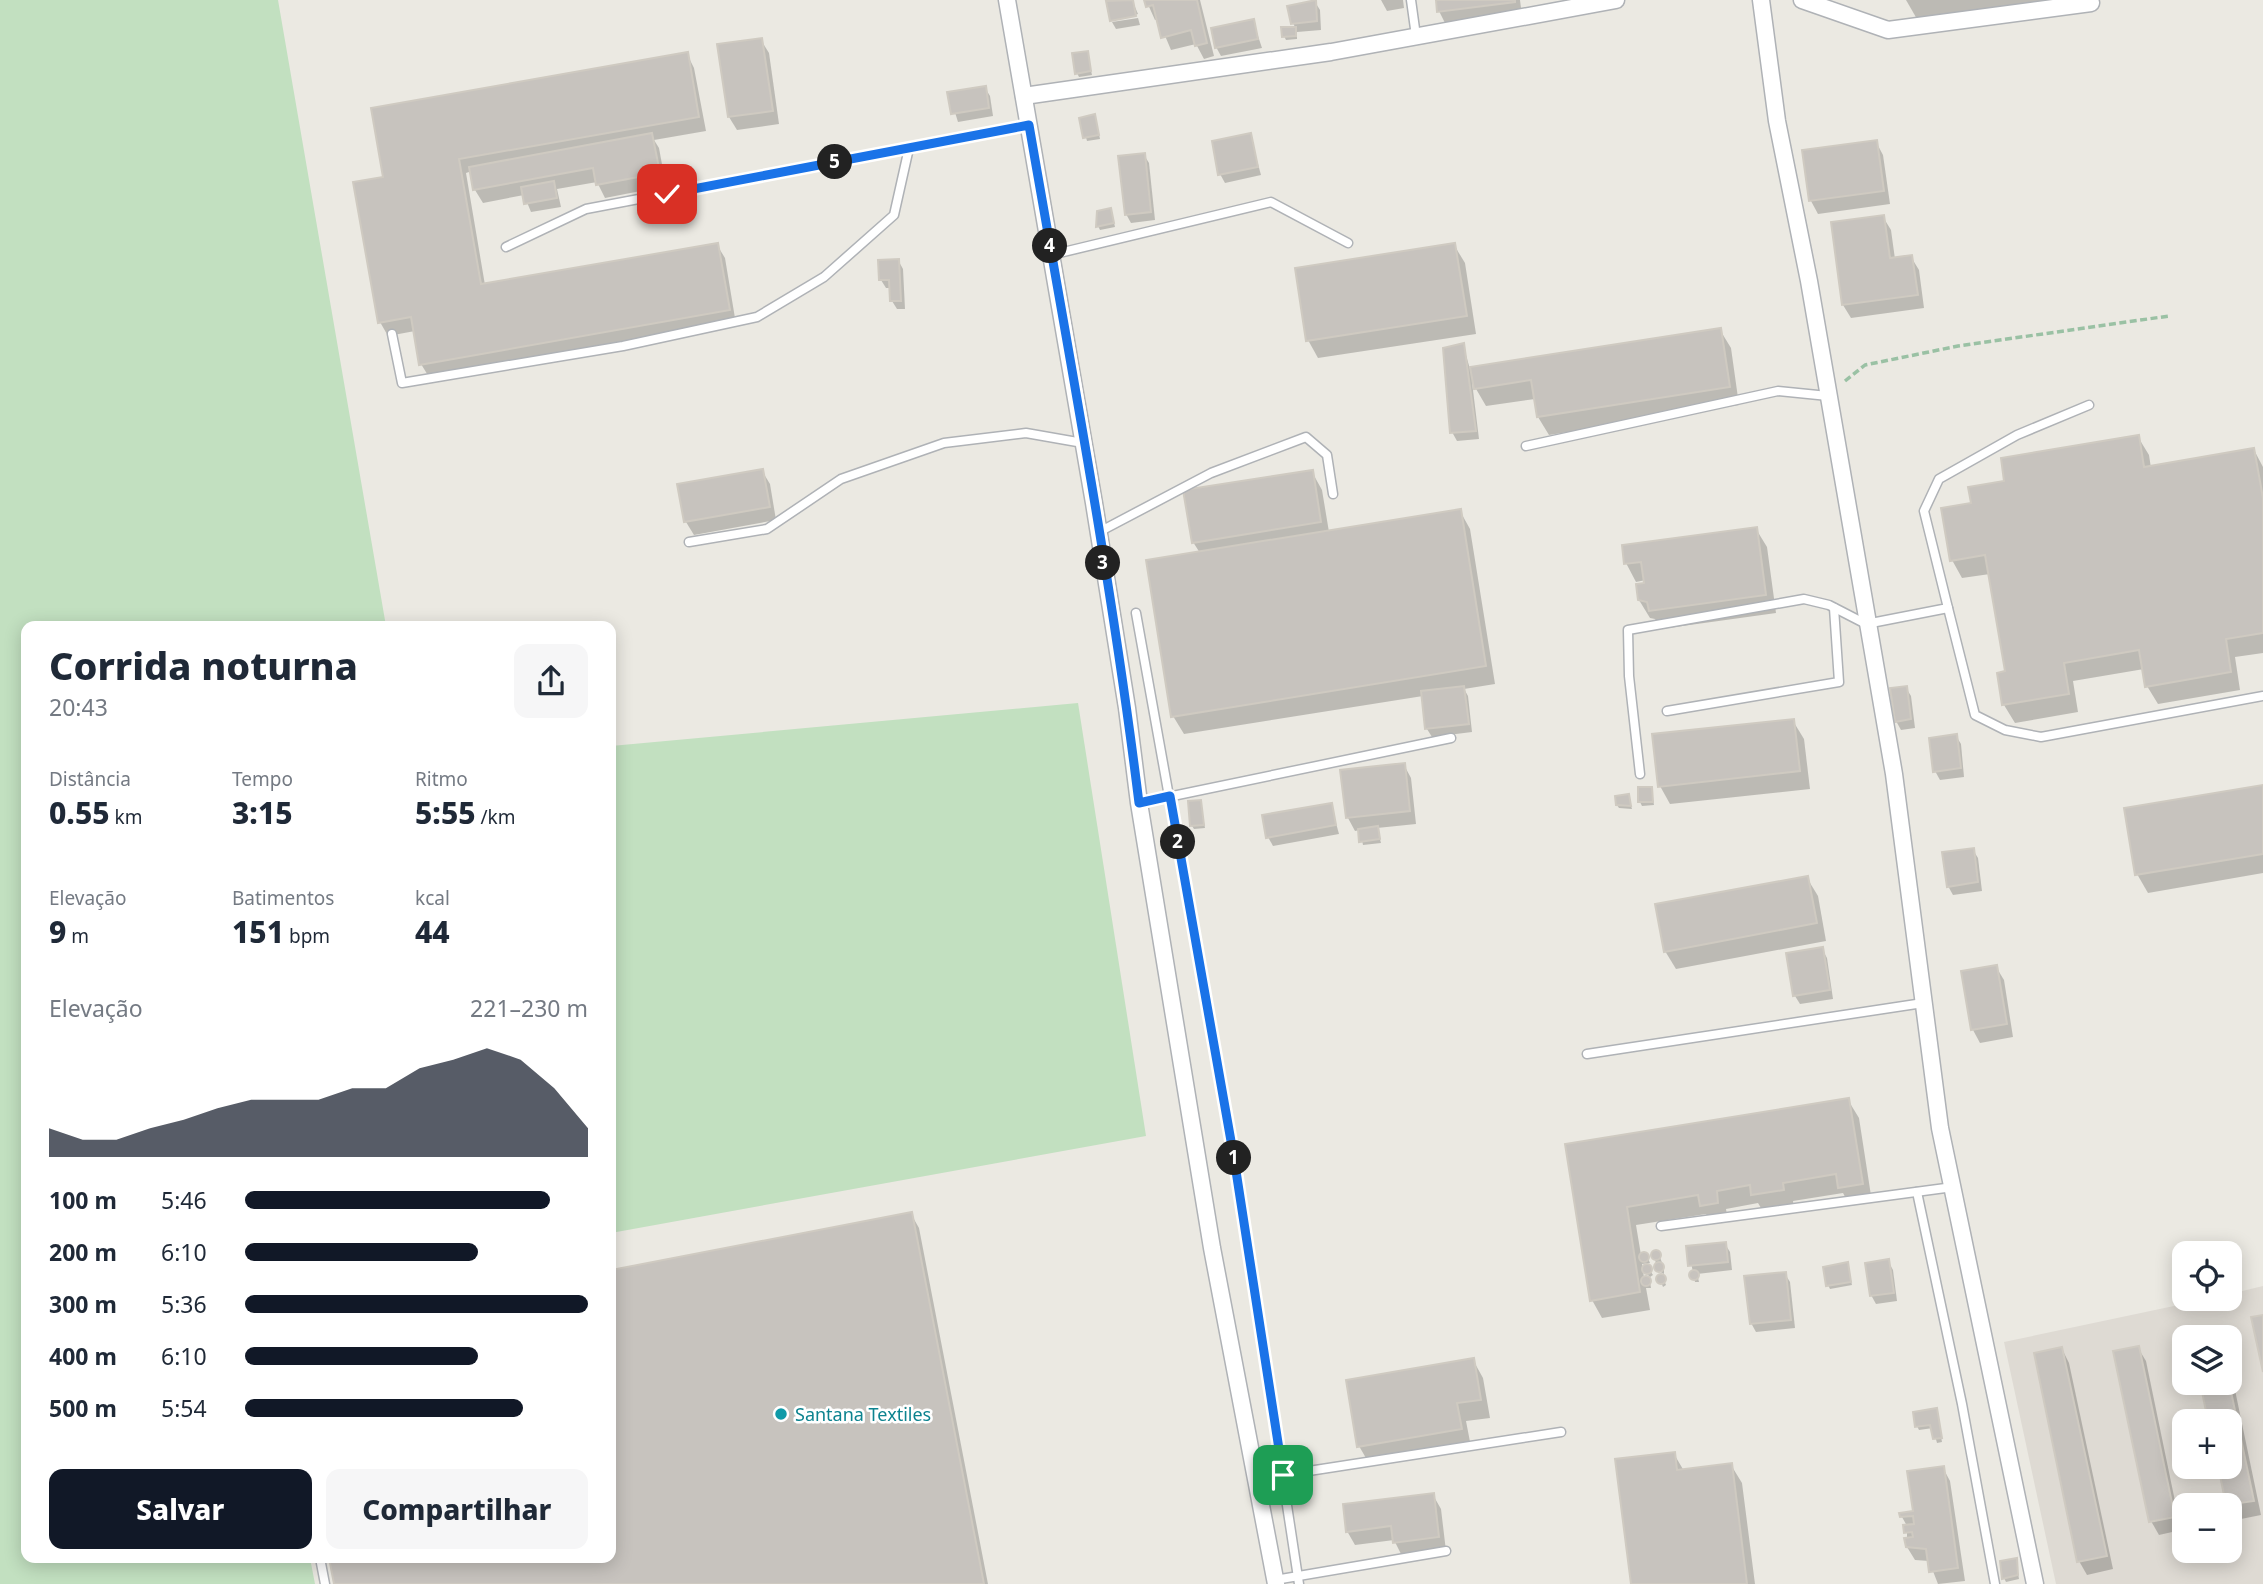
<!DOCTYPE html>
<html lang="pt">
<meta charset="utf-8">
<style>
:root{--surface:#fff;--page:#f6f6f7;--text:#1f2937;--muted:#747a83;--accent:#111827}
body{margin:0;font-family:"Noto Sans",sans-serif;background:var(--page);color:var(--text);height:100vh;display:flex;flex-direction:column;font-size:26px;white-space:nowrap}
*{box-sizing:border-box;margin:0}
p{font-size:23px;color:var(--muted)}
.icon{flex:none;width:38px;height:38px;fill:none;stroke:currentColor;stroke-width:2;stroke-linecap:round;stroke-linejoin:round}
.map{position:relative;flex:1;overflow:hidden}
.side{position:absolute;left:21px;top:621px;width:595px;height:942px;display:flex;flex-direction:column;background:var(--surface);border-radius:14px;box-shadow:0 4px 18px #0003}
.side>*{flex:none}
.controls{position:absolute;left:2172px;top:1241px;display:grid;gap:14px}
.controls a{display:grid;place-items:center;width:70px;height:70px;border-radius:14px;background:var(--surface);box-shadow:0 4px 18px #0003;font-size:35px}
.pin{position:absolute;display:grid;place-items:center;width:60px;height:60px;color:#fff;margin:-30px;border-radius:14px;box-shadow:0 4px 10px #0006}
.km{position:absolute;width:35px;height:35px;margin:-18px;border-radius:50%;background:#222;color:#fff;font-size:19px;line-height:35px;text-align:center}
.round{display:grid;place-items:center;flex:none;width:74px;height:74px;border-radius:14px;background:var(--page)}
.overview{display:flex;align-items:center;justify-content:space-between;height:119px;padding:0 28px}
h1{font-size:38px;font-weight:800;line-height:52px}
.stats{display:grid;grid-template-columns:repeat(3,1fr);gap:10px;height:119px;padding:7px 28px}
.stats div{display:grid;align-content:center}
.stats b{font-size:30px;font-weight:800}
.stats small{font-size:19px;font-weight:400}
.stats p{font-size:19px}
.chart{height:196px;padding:14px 28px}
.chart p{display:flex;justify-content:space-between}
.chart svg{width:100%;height:126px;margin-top:7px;fill:var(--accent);opacity:.7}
.action{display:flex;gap:14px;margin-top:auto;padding:14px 28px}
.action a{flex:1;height:80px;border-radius:14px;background:var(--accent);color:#fff;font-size:28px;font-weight:800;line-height:80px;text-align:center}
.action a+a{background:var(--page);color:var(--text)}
ul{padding:0 28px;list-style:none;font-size:23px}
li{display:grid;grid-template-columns:112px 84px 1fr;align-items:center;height:52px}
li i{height:18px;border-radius:9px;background:var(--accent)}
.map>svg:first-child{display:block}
.education{fill:#dedad3;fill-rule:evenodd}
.green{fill:#c2e0c0}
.shadow{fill:#0003}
.building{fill:#c7c3be;stroke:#cfcac1;stroke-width:2}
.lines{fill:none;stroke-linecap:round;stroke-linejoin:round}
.service-casing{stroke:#afb2b6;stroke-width:11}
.minor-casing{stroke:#afb2b6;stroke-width:19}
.path{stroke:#9ac1a4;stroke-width:3.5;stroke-dasharray:7 3.5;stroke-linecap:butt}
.service{stroke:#fff;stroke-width:8}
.minor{stroke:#fff;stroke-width:16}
.route-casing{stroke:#fff;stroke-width:14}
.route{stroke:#1a73e8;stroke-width:9}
.culture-dot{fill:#0f9aa8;stroke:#fff;stroke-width:2.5}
.labels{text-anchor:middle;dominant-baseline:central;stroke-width:5;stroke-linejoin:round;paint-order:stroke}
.culture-label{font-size:18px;fill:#0d838f;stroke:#fff;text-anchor:start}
</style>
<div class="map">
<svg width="2263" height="1584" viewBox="0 0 2263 1584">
<rect width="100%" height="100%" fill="#ebe9e2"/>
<path class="education" d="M2263,1286V1584H2056L2004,1342L2207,1299L2230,1298V1294ZM2184,1337H2230V1382H2184ZM2184,1421H2230V1466H2184ZM2184,1505H2230V1550H2184Z"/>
<g class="green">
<polygon points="0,0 278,0 386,626 26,626 26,1558 310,1558 315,1584 0,1584"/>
<polygon points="1078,703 1146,1136 611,1233 611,746"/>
</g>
<g class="shadow">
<polygon points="1132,0 1138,14 1112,21 1108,3"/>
<polygon points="1146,0 1200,0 1214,56 1204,59 1196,44 1171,50 1158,19 1155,20"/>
<polygon points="1381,0 1403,0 1404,8 1387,11"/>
<polygon points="1437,0 1520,0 1522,16 1446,25 1439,11"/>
<polygon points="1906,0 2047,0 1917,19"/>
<polygon points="1315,2 1320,10 1321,30 1297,32 1297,39 1286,40 1284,36 1296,29 1293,23"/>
<polygon points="1138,18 1140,25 1116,29 1112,22"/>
<polygon points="1253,21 1262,48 1221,56 1216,47"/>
<polygon points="761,40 769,53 779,124 737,130 729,117"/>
<polygon points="1087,53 1092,75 1079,77 1077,73"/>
<polygon points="687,54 694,68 706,131 654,140 659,148 666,186 605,198 597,182 557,189 561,207 531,212 524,195 483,203 475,190 472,171 466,173 485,285 717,245 725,258 736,324 429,377 421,364 415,331 388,336 380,322 386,179"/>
<polygon points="985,88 990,96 993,116 958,122 949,93"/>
<polygon points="1081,119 1096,120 1100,139 1087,141"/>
<polygon points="1250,135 1261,175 1225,183 1220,174"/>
<polygon points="1876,142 1883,155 1890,204 1818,214 1811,201 1804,152"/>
<polygon points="1144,155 1149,163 1155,220 1131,223 1126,214"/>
<polygon points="1112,214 1115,227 1100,230 1098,226"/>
<polygon points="1883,217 1891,230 1895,259 1911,257 1919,270 1924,308 1851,318 1843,305"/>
<polygon points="1454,245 1465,263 1476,334 1318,358 1308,340"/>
<polygon points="898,260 903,269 905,309 897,309 892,301 891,288 886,288 881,280"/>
<polygon points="1720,330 1731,348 1739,405 1549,435 1538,417 1535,399 1486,406 1472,382 1479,439 1457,441 1452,432 1463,345 1470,369"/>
<polygon points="2138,437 2149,455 2151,468 2254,450 2263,467 2263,653 2235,657 2240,690 2158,704 2147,686 2144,669 2073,681 2078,712 2015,723 2004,705 1999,674 2007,673 1990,574 1962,578 1952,560 1973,504 2006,482"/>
<polygon points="762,471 770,484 776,520 694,535 686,522 679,486"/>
<polygon points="1312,472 1322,490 1329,532 1460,511 1470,529 1495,684 1464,689 1468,696 1472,732 1432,737 1427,729 1423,696 1184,734 1173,716 1200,553 1193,542"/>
<polygon points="1756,529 1767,547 1776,613 1661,629 1655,619 1650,618 1639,600 1646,580 1636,582 1626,563"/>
<polygon points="1906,688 1911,696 1915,728 1901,730 1896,721"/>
<polygon points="1793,721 1804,739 1810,789 1670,804 1660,786"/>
<polygon points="1956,736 1961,744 1964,777 1940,780 1935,771"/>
<polygon points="1404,765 1411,778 1416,824 1377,828 1381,843 1363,845 1360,830 1355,831 1348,818"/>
<polygon points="2263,787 2263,873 2148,893 2137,874"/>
<polygon points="1651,789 1654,805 1642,806 1640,802"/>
<polygon points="1628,796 1632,809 1619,808 1617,805"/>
<polygon points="1200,802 1205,828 1194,829 1192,826"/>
<polygon points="1331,805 1339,834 1273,846 1268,837"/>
<polygon points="1973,850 1978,858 1982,891 1953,895 1948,886"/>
<polygon points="1807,878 1818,896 1826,941 1676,969 1665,951"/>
<polygon points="1822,949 1827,958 1833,999 1800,1004 1795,996"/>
<polygon points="1996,967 2004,980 2013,1037 1980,1043 1973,1030"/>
<polygon points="1848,1100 1859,1118 1872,1202 1850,1206 1843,1193 1793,1201 1794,1208 1764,1213 1758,1203 1726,1209 1728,1221 1712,1223 1706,1214 1636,1225 1641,1255 1646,1254 1650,1263 1642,1264 1643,1270 1647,1266 1653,1275 1650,1277 1643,1270 1644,1278 1650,1282 1651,1288 1646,1288 1650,1310 1602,1318 1592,1300 1567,1145"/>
<polygon points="911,1214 919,1228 988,1584 336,1584 331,1558 611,1558 611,1272"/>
<polygon points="1725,1244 1730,1252 1732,1270 1697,1274 1699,1282 1695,1282 1688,1248"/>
<polygon points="1658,1252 1664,1268 1664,1274 1657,1270 1654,1253"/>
<polygon points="1888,1261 1893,1270 1897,1301 1876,1304 1871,1295"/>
<polygon points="1847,1264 1852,1285 1830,1289 1828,1285"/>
<polygon points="1785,1274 1790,1282 1795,1328 1756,1332 1751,1323"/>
<polygon points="1662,1276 1666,1285 1663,1287 1659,1277"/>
<polygon points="2138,1348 2146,1361 2181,1530 2159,1535 2151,1521"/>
<polygon points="2062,1349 2069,1363 2113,1569 2087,1575 2079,1561"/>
<polygon points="1473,1360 1483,1378 1490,1418 1466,1421 1471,1447 1370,1465 1359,1446"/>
<polygon points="2230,1366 2261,1515 2236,1520 2227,1505 2219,1466 2230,1466 2230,1421 2210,1421 2202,1382 2230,1382"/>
<polygon points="1936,1410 1942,1442 1937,1443 1933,1428 1919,1430 1917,1426"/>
<polygon points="1674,1454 1684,1471 1731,1465 1742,1483 1755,1584 1633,1584"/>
<polygon points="1943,1468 1950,1481 1965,1581 1938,1584 1929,1561 1915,1560 1907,1547 1907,1526 1902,1517 1915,1513"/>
<polygon points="1433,1495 1441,1509 1446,1551 1402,1556 1394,1540 1355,1545 1347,1531"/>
<polygon points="2016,1560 2019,1579 2006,1582 2004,1578"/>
</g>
<g class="building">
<polygon points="1133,0 1136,16 1110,21 1106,1"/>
<polygon points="1144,0 1197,0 1207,43 1195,46 1191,30 1161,38 1153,5 1146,7"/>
<polygon points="1316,0 1317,21 1291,24 1287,6"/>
<polygon points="1436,0 1515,0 1515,2 1437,12"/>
<polygon points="1254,19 1258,39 1215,48 1211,28"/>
<polygon points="1281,27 1296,27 1296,36 1282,37"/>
<polygon points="762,38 773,111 728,117 717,44"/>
<polygon points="1088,51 1091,71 1075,74 1072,53"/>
<polygon points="688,52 699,117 459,159 481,284 718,243 730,310 419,365 411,317 378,323 353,182 383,177 371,108"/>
<polygon points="986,86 989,108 951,114 947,92"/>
<polygon points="1095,114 1099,135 1083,138 1079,118"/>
<polygon points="652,133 660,173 596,185 593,168 473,190 469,167"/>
<polygon points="1251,133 1258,167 1218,175 1212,141"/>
<polygon points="1877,140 1884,191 1809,201 1802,150"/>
<polygon points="1145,153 1151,212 1125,215 1118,156"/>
<polygon points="554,181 557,198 524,204 521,187"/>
<polygon points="1111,208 1114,223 1096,227 1097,211"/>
<polygon points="1884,215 1890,258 1912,255 1918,295 1842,305 1831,222"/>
<polygon points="1455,243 1467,316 1306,341 1295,268"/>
<polygon points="899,259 901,301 890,301 889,280 879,280 878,260"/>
<polygon points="1721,328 1730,387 1537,417 1531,380 1474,389 1470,367"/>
<polygon points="1464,343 1476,431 1450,433 1443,348"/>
<polygon points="2139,435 2144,467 2254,448 2263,498 2263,633 2226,639 2231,672 2145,687 2139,650 2064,663 2069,694 2002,705 1997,673 2005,671 1985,555 1950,561 1941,508 1971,503 1968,487 2004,481 2001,458"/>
<polygon points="763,469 770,507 684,522 677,484"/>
<polygon points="1313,470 1321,522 1192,543 1183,490"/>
<polygon points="1461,509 1486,666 1171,717 1146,560"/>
<polygon points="1757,527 1766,595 1649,611 1647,602 1638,600 1636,584 1644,583 1641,562 1624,564 1622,545"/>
<polygon points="1464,686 1469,724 1425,729 1421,691"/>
<polygon points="1907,686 1911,719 1895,722 1890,688"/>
<polygon points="1794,719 1800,771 1658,787 1652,734"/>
<polygon points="1957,734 1961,768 1933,772 1929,738"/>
<polygon points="1405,763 1410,811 1346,818 1340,770"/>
<polygon points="2263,785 2263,854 2135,875 2124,808"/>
<polygon points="1638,787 1652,787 1653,802 1638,802"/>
<polygon points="1629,794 1631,806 1616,805 1615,796"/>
<polygon points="1201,800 1204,825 1190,826 1188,801"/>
<polygon points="1332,803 1336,825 1266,838 1262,815"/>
<polygon points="1378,826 1380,839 1359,842 1358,829"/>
<polygon points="1974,848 1978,882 1947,887 1942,852"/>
<polygon points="1808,876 1817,923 1664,952 1655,904"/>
<polygon points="1823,947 1830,990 1793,996 1786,953"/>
<polygon points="1997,965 2007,1024 1971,1030 1961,971"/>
<polygon points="1849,1098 1863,1184 1838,1188 1836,1174 1783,1183 1784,1190 1751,1195 1750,1185 1717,1191 1718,1203 1700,1206 1698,1195 1627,1207 1640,1292 1590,1301 1565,1144"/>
<polygon points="912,1212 984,1584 334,1584 329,1558 611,1558 611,1270"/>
<polygon points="1726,1242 1728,1262 1688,1266 1686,1246"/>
<circle cx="1656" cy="1255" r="5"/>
<circle cx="1644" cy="1257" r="5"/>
<polygon points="1889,1259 1894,1293 1870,1296 1865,1263"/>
<circle cx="1659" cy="1267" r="5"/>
<polygon points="1848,1262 1851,1282 1826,1286 1823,1267"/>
<circle cx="1647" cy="1269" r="5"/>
<circle cx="1694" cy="1275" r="5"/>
<polygon points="1786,1272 1791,1320 1750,1324 1744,1276"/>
<circle cx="1661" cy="1279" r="5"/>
<circle cx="1646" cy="1281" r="5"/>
<polygon points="2263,1315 2263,1372 2251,1317"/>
<polygon points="2218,1328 2220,1337 2190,1337 2190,1334"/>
<polygon points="2139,1346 2175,1517 2149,1522 2113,1351"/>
<polygon points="2062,1347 2107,1556 2077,1562 2034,1353"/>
<polygon points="1474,1358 1481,1400 1457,1403 1462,1429 1357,1447 1346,1380"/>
<polygon points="2200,1382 2229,1382 2254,1501 2226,1505 2218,1466 2230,1466 2230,1421 2208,1421"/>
<polygon points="1937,1408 1942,1438 1933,1439 1930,1425 1915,1427 1913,1412"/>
<polygon points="1675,1452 1677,1470 1732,1463 1747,1584 1631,1584 1615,1459"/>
<polygon points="1944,1466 1958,1568 1929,1572 1926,1549 1906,1547 1904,1538 1913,1537 1912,1532 1904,1533 1903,1525 1914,1524 1913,1516 1900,1517 1899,1513 1913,1511 1907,1471"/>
<polygon points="1434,1493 1439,1537 1393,1543 1391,1526 1346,1532 1343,1504"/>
<polygon points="2017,1558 2018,1575 2002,1579 2000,1561"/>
</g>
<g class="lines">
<g class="service-casing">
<g id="service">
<polyline points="1411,0 1416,36"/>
<polyline points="506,247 586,209 1029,125"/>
<polyline points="1051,255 1271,202 1348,243"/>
<polyline points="392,334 402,383 623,346 757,317 824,277 894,215 909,148"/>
<polyline points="1526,446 1778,391 1828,396"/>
<polyline points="1099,532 1211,473 1306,437 1327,455 1333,494"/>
<polyline points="689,542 767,529 841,479 944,443 1026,433 1083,443"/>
<polyline points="1948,608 1975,715 2005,730 2041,737 2263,696"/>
<polyline points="1136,613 1234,1158 1299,1584"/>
<polyline points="1667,711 1839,682 1834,608"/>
<polyline points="1640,774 1629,676 1628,630 1804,599 1829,605 1866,624 1948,608 1924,511 1939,479 2017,435 2089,405"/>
<polyline points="1139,803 1451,738"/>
<polyline points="1587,1054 1923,1003"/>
<polyline points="1917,1192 1962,1404 1995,1584"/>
<polyline points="1661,1226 1953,1187"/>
<polyline points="1283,1475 1561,1432"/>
<polyline points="320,1558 325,1584"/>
<polyline points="1275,1580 1446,1551"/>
</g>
</g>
<g class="minor-casing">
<g id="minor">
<polyline points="1007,0 1094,503 1127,708 1139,803 1212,1248 1276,1584"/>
<polyline points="1761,0 1777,121 1809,281 1894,774 1940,1128 2035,1584"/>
<polyline points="1802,0 1888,30 2091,3"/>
<polyline points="1024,96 1331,52 1616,0"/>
</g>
</g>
<polyline class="path" points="1845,381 1865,365 1958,346 2169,316"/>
<use href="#service" class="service"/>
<use href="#minor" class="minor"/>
</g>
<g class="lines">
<g class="route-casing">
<path id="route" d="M667,194L1029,125C1068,350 1111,576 1139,803L1170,796L1234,1158L1283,1475"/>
</g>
<use href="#route" class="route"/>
</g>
<circle class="culture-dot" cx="781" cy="1414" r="7"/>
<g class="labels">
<g class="culture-label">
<text x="795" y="1414">Santana Textiles</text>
</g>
</g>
</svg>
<div class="controls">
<a><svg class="icon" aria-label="locate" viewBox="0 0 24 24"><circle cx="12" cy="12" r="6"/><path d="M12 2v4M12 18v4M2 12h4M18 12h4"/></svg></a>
<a><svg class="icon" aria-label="layers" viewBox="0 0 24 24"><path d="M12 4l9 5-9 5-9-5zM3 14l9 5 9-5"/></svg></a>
<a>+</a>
<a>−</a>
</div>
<div class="pin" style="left:1283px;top:1475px;background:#1e9e55"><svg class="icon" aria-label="arrive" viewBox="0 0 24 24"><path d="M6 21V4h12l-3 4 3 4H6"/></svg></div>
<div class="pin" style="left:667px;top:194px;background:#d93025"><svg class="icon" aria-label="check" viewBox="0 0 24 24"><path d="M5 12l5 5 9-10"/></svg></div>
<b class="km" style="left:1234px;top:1158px">1</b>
<b class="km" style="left:1178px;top:842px">2</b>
<b class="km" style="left:1103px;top:563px">3</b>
<b class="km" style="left:1050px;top:246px">4</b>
<b class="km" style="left:835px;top:162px">5</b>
<section class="side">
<div class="overview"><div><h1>Corrida noturna</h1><p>20:43</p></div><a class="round"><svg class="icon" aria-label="share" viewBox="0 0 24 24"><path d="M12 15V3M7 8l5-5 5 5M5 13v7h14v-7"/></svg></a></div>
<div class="stats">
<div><p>Distância</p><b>0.55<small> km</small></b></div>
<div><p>Tempo</p><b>3:15</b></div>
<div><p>Ritmo</p><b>5:55<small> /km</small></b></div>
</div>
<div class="stats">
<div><p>Elevação</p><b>9<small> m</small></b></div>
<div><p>Batimentos</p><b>151<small> bpm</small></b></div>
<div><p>kcal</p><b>44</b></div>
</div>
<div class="chart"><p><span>Elevação</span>221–230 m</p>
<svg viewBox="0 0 160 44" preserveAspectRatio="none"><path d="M0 44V34L10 38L20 38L30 34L40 31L50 27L60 24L70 24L80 24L90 20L100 20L110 13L120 10L130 6L140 10L150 20L160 34V44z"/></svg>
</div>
<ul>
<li><b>100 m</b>5:46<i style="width:89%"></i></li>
<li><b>200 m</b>6:10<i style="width:68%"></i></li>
<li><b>300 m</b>5:36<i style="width:100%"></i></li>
<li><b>400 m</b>6:10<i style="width:68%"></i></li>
<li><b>500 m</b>5:54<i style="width:81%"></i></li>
</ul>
<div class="action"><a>Salvar</a><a>Compartilhar</a></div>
</section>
</div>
